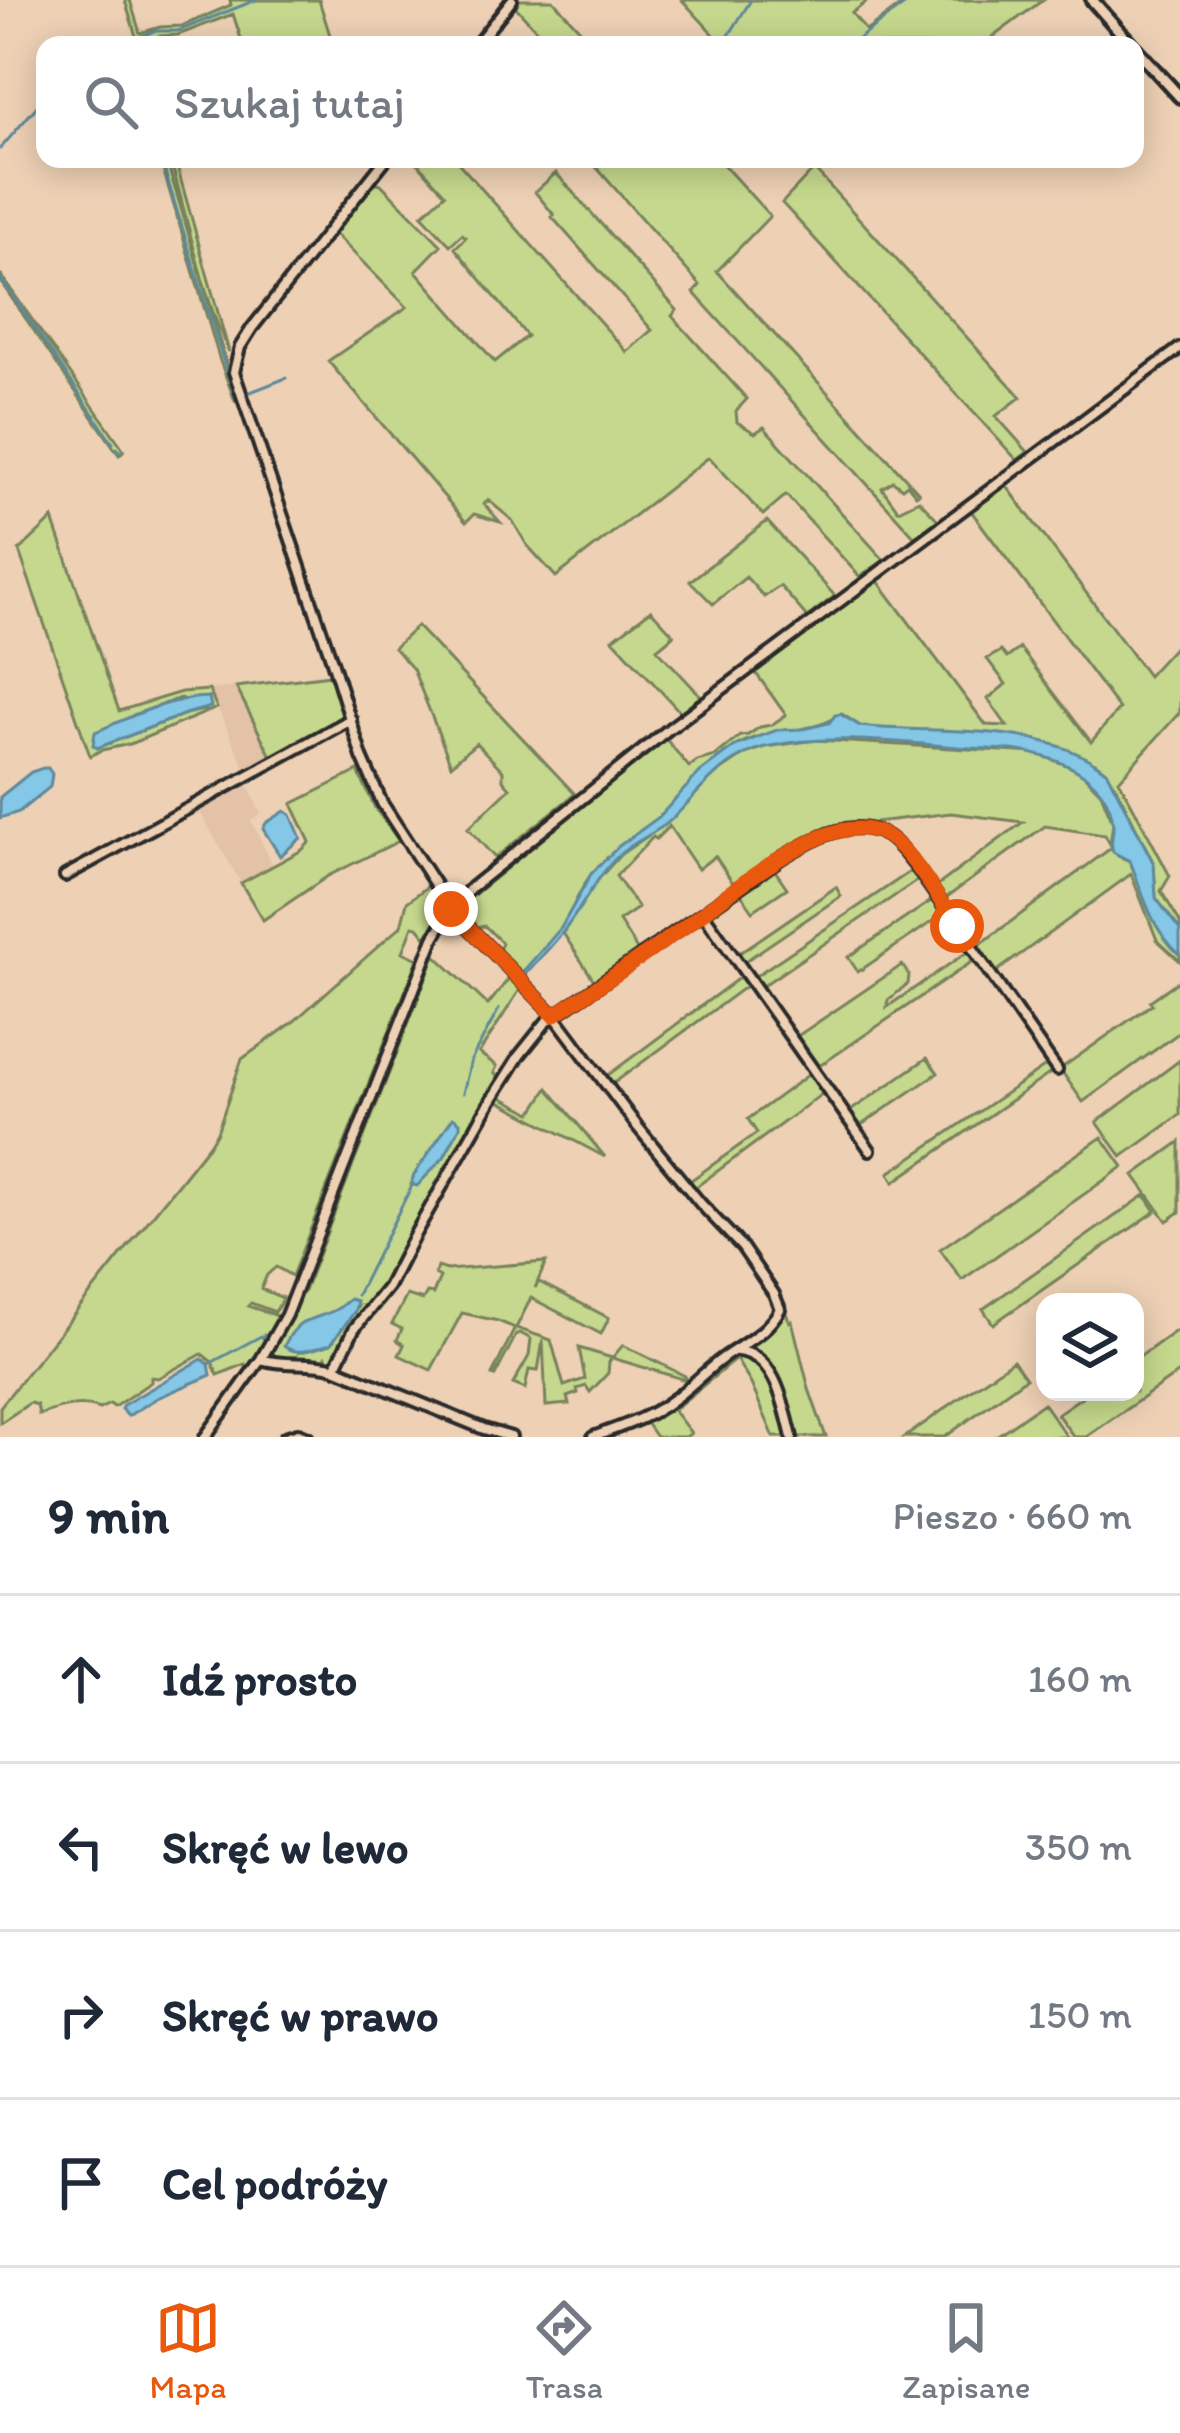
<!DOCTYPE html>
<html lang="pl">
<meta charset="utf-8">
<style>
body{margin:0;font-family:Itim,sans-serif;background:#f6f6f7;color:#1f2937}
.controls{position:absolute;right:36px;bottom:36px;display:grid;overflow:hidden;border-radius:24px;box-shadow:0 6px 30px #0003}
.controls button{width:108px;height:108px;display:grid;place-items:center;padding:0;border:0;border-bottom:3px solid #e0e1e3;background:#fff;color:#1f2937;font:60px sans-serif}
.stop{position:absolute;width:36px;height:36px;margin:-27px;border:9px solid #ea580c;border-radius:50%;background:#fff}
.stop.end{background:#ea580c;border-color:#fff;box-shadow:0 3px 12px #0008}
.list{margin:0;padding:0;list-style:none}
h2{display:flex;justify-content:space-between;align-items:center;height:156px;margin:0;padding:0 48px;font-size:51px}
h2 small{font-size:39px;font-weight:400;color:#747a83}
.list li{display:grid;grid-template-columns:78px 1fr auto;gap:36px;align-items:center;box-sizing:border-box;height:168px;padding:0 48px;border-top:3px solid #e0e1e3}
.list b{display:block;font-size:45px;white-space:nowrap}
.list em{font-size:39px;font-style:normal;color:#747a83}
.icon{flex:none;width:66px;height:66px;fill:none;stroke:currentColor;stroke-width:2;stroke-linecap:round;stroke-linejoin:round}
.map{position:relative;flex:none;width:1180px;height:1437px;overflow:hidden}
.search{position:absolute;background:#fff;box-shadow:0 6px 30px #0003;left:36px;right:36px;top:36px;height:132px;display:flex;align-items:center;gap:30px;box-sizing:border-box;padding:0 42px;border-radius:24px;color:#747a83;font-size:45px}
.sheet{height:828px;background:#fff}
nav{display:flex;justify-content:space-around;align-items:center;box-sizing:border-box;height:168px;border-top:3px solid #e0e1e3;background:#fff;font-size:33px;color:#747a83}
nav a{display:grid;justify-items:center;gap:6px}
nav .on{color:#ea580c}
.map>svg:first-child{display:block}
</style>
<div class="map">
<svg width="1180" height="1437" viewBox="0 0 1180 1437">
<rect width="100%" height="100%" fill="#eed1b5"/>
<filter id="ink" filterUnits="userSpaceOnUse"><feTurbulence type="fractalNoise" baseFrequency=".00833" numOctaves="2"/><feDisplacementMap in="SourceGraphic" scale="24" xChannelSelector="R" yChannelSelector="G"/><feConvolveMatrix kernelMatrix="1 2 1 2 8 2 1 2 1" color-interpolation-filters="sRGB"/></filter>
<g filter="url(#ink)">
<path fill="#e3c2a7" d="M 236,687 L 273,760 L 248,774 L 209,690 Z
M 246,780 L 261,814 L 251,820 L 273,866 L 241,883 L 197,807 Z"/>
<path fill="#c6d88d" stroke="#78825c" stroke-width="3" fill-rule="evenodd" d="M 125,0 L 130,0 L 140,33 L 160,27 L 182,26 L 231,5 L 230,0 L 319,0 L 333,45 L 243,45 L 233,14 L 178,35 L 159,36 L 138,43 Z
M 519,0 L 553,0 L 594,45 L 550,45 L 514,5 Z
M 682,0 L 869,0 L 852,13 L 866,31 L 908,0 L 1043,0 L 982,45 L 718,45 L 718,39 Z
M 160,159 L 166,159 C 191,239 213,320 237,400 L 235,401 L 220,361 Z
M 170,159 L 175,159 L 229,352 C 201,291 189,223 170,159 Z
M 414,159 L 455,159 L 627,352 L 652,330 L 552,217 L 554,215 L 535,192 L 556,173 L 677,310 L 672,316 L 747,399 L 736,411 L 737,422 L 755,433 L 764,427 L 884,560 L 860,577 L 786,495 L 763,515 L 709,457 L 556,577 L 527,545 L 512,520 L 488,500 L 484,504 L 500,522 L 474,514 L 466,522 L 328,361 L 407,307 L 334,233 L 375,182 L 381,184 L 441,245 L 416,271 L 495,362 L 527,336 L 455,248 L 466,237 L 462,234 L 450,245 L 422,215 L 445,194 Z
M 589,159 L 718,159 L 770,216 L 717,271 L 919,493 L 916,495 L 907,484 L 902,488 L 893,481 L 882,488 L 898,510 L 919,500 L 938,520 L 915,537 L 694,293 L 700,285 Z
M 805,159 L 828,159 L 815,170 L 1021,397 L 996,416 L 1028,452 L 1017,460 L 782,203 L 814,169 Z
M 0,274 L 124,450 L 119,455 L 0,281 Z
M 1006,485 L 1148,676 L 1180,641 L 1180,712 L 1119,780 L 1170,876 L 1161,891 L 1180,922 L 1180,930 L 1156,898 L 1154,864 L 1116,787 L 1107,772 L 1095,763 L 860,726 L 842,714 C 810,736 769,726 736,746 C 705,764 686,791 661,815 C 638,837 610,850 590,876 C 579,891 573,909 563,925 C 551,943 534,959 520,975 L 499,950 L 502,943 L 485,926 L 478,927 L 459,907 L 666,739 L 689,767 L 697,761 L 715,756 L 740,736 L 748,735 L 760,727 L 771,725 L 786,715 L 755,672 L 878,581 L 986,725 L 1007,726 L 988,699 L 1006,684 L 987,659 L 1001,651 L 1007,658 L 1020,648 L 1091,742 L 1119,709 L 971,511 Z
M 53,519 L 119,711 L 181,692 L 209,690 L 217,708 L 130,744 L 102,750 L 90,756 L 19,551 ZM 181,698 L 205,710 L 185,714 L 97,748 L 133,715 Z
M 767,521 L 835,596 L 807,617 L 780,586 L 764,597 L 746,577 L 713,604 L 690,581 Z
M 651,610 L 674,635 L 657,649 L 701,696 L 680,712 L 613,639 Z
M 417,626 L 575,794 L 495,858 L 468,828 L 510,788 L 503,780 L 503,771 L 476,743 L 451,765 L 413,669 L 394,648 Z
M 330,675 L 342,715 L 338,722 L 273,760 L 236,687 Z
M 816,740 L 1036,753 L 1079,770 L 1101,793 L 1113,823 L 1110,844 L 1105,835 L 1045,826 L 943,900 L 934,888 L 1023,822 L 951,813 L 876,822 L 874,827 C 830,825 771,862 735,886 L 715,856 L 698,869 L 669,826 L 656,839 L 653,837 L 616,876 L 638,908 L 619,921 L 639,953 L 595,982 L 563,933 L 594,884 L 621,854 L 668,822 L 710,778 L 745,754 L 766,747 Z
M 358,771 L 375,808 L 399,841 L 328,876 L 263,920 L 241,883 L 302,850 L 310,842 L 292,804 Z
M 1111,848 L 1118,856 L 1130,861 C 1145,898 1150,927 1180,955 L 1180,961 L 1157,940 L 1131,874 L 992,975 L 975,948 Z
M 774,869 L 787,888 L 753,911 L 740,892 Z
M 914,869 L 921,878 L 758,989 L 751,979 Z
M 428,886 L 444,907 L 426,937 L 418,927 L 413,926 L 403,952 L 418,959 L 292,1276 L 276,1267 L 267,1275 L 261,1289 L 283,1298 L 275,1312 L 251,1303 L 248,1306 L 281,1317 L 270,1336 L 264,1335 L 263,1338 L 267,1341 L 249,1367 L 245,1364 L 218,1375 L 212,1362 L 202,1354 L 158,1378 L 151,1377 L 151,1382 L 114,1407 L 110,1404 L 99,1409 C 81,1401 58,1408 39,1415 L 37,1405 L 30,1403 L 0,1423 L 0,1407 L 208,1146 L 217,1132 L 242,1059 L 292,1023 L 401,926 L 407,902 Z
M 836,887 L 841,896 L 741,964 L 735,956 Z
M 934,899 L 945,913 L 858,972 L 848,957 Z
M 970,950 L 976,959 L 815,1069 L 793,1039 L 902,965 L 909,975 L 908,984 L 888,1000 L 887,1007 Z
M 435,955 L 488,1005 L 510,977 L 521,988 L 479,1053 L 497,1066 L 494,1073 L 502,1079 L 384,1291 L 353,1326 L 336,1359 L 329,1363 L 326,1357 L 324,1363 L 279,1360 L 274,1355 L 273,1348 L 288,1323 L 301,1291 L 304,1291 ZM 358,1306 L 331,1344 L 300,1352 L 335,1311 Z
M 743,975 L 749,984 L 610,1086 L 604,1078 Z
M 1180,980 L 1180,1032 L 1083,1102 L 1060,1069 L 1152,1004 L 1150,1001 Z
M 927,1058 L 938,1073 L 857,1128 L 846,1114 Z
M 1180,1060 L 1180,1115 L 1122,1157 L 1097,1122 Z
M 1050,1063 L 1055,1070 L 894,1182 L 889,1173 Z
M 812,1072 L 826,1091 L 692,1190 L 687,1183 L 757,1133 L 748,1119 Z
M 548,1088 L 605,1157 L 497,1100 L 499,1096 L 532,1113 Z
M 1102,1137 L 1123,1167 L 962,1280 L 940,1249 Z
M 1180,1142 L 1180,1212 L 1167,1221 L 1134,1175 Z
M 1145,1195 L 1156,1211 L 993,1324 L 983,1309 Z
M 546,1262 L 535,1288 L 539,1282 L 609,1318 L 601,1334 L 531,1298 L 516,1328 L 551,1340 L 564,1386 L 585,1379 L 579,1348 L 612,1358 L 623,1345 L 685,1376 L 686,1380 L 612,1358 L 609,1362 L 608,1373 L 590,1392 L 586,1386 L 577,1389 L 578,1393 L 567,1397 L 569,1404 L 546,1406 L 543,1340 L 538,1371 L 529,1370 L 525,1389 L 513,1384 L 529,1356 L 531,1339 L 520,1333 L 516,1335 L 495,1376 L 492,1375 L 515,1328 L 498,1321 L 462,1313 L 431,1370 L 399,1355 L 404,1345 L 397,1340 L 402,1329 L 392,1324 L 407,1295 L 423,1300 L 427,1293 L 433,1294 L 440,1277 L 435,1274 L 437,1267 L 447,1270 Z
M 785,1311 L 790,1322 L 792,1321 L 809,1389 L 826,1437 L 794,1437 C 784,1407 778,1368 750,1350 L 753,1342 Z
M 1180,1328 L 1180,1372 L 1086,1437 L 1074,1437 L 1057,1414 L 1089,1392 L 1135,1392 L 1135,1360 Z
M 745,1352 C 776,1369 781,1406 791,1437 L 774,1437 L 751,1384 L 736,1359 L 673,1410 L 691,1433 L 686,1437 L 656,1437 L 644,1420 C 677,1405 714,1358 745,1352 Z
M 1013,1360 L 1026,1378 L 945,1437 L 905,1437 Z
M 1043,1403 L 1067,1437 L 995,1437 Z"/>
<path fill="#85c7e6" stroke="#61899b" stroke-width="3" d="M 209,697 L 211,707 L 185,714 L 97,748 L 93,745 L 95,732 C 132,716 168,698 209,697 Z
M 840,714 L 860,726 C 938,735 1044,720 1107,772 L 1154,864 L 1156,898 L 1180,930 L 1180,955 C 1150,927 1145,898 1130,861 L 1113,852 C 1109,841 1114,835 1113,824 C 1109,774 1054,756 1012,750 C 934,748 840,730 765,747 C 723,757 701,791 672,819 C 656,834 635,840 619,855 C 596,877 584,905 565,929 C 553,946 536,961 523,977 L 520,975 L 561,928 L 591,874 L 619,846 L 659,817 L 700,772 L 735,746 L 777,730 L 803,729 L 829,723 L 835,715 Z
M 43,768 L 48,768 L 52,774 L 50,787 L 19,812 L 0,818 L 0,797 L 31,772 Z
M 285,811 L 291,815 L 301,838 L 280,856 L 263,829 L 266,823 Z
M 453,1117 L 460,1122 L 460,1127 L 444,1157 L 417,1186 L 411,1184 L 414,1175 Z
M 350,1299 L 357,1301 L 355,1311 L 331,1344 C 315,1348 298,1357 284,1346 C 298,1318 308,1322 333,1311 C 340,1308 344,1303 350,1299 Z
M 202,1359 L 209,1364 L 211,1375 L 157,1398 L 128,1416 L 121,1409 L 123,1405 Z"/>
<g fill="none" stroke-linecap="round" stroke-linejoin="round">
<path stroke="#61899b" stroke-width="3" d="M 140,37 L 154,31 L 178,31 L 256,0
M 125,45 L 129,43
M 723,45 L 751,0
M 850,45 L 911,0
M 0,149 L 45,97
M 161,159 L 235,398
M 0,277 L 113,443
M 243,395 L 286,378
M 117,448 L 120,452
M 463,1093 L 471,1060 L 499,1009
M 357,1295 L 412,1185
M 209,1364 L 261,1336 L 266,1337"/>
<g stroke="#2b2b2b" stroke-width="16">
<path id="minor" d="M 476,45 L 512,0
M 386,159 L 252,328 L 240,347 L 234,372 L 332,661 L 362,757 L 382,803 L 451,909 L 554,1015 L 637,1126 L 701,1204 L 742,1247 L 774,1294 L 780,1309 C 767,1333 744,1343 723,1358 C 705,1371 690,1388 671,1401 C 649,1418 619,1427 593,1437
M 65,876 L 351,719
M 703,913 L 870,1150
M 737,1351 C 776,1354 784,1406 792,1437
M 261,1359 C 284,1367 310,1360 335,1368 L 484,1429 L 511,1437
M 335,1368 L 354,1329 L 388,1287 L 415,1234 L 492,1099 L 519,1056 L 547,1021 L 783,857 C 812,840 851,816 885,835 C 899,843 909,859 919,871 L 1057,1070
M 205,1437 L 261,1359 L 286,1315 L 434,938 L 451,909 L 472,887 L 670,728 L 1180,348
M 285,1437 L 298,1433 L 308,1437"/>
</g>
<g stroke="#2b2b2b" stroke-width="18">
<path id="tertiary" d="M 1092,0 L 1132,45
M 1135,48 L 1180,97"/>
</g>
<use href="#minor" stroke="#eed1b5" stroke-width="8"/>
<use href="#tertiary" stroke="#eed1b5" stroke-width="9"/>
</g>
</g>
<g fill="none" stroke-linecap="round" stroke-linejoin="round" filter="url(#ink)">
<path stroke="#ea580c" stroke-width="15" d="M 451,909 L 554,1015 C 598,987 641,958 683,928 C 726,896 771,858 821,837 C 840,829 863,825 883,834 C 911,848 939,900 957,926"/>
</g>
</svg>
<div class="controls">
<button><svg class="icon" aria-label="layers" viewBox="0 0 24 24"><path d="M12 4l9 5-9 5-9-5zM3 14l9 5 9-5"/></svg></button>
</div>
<div class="stop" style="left:957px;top:926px"></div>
<div class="stop end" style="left:451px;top:909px"></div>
<div class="search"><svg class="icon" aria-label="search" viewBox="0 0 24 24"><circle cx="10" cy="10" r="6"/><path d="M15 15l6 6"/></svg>Szukaj tutaj</div>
</div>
<section class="sheet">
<h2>9 min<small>Pieszo · 660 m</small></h2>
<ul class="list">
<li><svg class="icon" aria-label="ahead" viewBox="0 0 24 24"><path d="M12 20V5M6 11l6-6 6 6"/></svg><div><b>Idź prosto</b></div><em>160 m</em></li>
<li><svg class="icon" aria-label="left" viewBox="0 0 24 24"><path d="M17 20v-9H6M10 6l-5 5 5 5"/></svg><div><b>Skręć w lewo</b></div><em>350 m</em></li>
<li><svg class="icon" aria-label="right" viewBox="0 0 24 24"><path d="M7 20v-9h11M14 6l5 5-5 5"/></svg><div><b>Skręć w prawo</b></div><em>150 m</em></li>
<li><svg class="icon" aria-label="arrive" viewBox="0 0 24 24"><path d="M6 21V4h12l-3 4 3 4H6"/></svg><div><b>Cel podróży</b></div></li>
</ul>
</section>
<nav>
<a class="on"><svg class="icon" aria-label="map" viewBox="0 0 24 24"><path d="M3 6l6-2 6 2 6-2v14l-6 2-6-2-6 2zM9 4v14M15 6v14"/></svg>Mapa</a>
<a><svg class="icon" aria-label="directions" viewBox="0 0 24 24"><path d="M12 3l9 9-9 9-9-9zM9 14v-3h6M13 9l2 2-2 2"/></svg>Trasa</a>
<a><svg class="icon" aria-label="saved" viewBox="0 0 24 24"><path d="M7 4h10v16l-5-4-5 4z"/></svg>Zapisane</a>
</nav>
